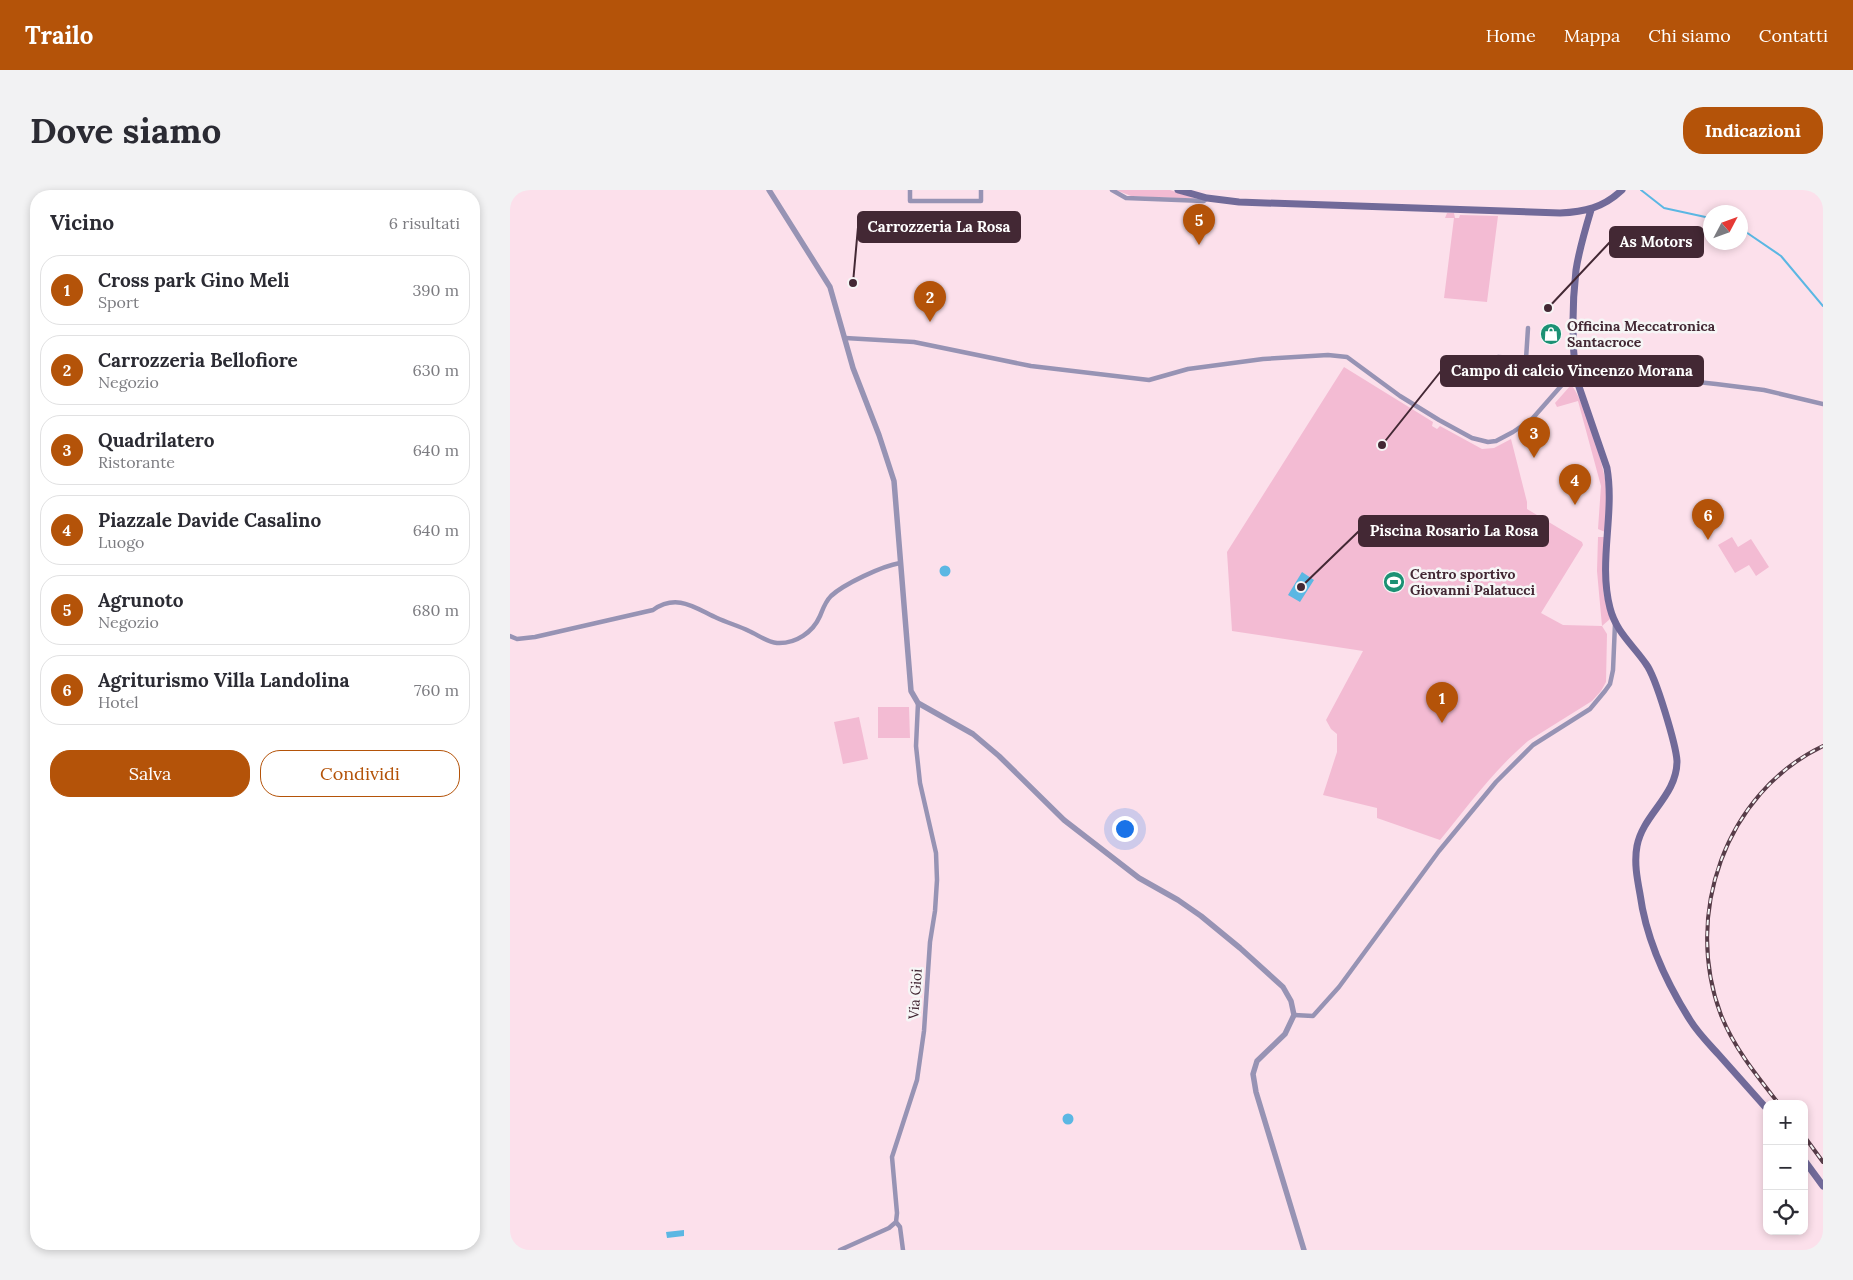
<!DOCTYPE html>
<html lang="it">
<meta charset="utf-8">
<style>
body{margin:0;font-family:Lora,serif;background:#f2f2f3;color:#2b2b33}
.controls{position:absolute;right:15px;bottom:15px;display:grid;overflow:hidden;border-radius:10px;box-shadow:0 2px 8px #0003}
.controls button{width:45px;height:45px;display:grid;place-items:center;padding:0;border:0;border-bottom:1px solid #e1e1e2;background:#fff;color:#2b2b33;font:25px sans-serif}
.compass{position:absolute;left:1193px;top:15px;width:45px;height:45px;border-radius:50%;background:#fff;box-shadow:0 2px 8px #0003;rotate:49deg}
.you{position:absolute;left:614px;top:638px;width:18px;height:18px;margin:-12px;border:4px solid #fff;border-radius:50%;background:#1a73e8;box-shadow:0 0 0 8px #1a73e833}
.badge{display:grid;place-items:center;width:32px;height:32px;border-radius:50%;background:#b45309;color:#fff;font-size:16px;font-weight:700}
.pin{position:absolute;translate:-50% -41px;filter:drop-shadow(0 1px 2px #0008)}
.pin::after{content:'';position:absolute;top:26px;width:18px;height:15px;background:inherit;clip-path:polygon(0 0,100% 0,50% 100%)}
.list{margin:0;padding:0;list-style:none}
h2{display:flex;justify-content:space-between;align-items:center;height:65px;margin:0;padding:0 20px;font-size:21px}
h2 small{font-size:16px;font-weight:400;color:#7c7c81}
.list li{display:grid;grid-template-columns:32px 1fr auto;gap:15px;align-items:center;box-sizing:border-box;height:70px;margin:0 10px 10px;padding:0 10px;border:1px solid #e1e1e2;border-radius:20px}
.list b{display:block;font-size:19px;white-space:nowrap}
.list p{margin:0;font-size:16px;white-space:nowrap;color:#7c7c81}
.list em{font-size:16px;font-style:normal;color:#7c7c81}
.actions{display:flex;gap:10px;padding:15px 20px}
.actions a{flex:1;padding:11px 0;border:1px solid #b45309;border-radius:20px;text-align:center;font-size:18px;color:#b45309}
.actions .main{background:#b45309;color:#fff}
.icon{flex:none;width:28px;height:28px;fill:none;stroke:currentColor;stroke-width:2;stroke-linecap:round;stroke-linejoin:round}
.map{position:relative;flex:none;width:1313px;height:1060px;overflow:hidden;border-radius:20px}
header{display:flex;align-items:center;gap:30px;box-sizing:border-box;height:70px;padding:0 25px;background:#b45309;color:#fff}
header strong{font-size:24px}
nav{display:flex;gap:28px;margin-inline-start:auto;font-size:18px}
.intro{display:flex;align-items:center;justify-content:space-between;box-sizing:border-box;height:120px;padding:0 30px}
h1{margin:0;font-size:35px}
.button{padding:12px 22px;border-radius:20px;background:#b45309;color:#fff;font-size:18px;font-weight:700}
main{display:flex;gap:30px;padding:0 30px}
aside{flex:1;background:#fff;border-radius:20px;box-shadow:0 2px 8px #0003}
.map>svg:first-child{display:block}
</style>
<header>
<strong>Trailo</strong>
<nav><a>Home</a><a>Mappa</a><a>Chi siamo</a><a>Contatti</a></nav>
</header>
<div class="intro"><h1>Dove siamo</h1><a class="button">Indicazioni</a></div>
<main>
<aside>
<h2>Vicino<small>6 risultati</small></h2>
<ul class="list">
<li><span class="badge">1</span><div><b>Cross park Gino Meli</b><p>Sport</p></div><em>390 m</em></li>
<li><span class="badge">2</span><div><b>Carrozzeria Bellofiore</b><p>Negozio</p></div><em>630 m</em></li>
<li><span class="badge">3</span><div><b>Quadrilatero</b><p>Ristorante</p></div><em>640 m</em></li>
<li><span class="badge">4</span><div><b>Piazzale Davide Casalino</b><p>Luogo</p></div><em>640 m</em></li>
<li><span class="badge">5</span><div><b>Agrunoto</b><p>Negozio</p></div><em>680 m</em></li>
<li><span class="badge">6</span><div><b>Agriturismo Villa Landolina</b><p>Hotel</p></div><em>760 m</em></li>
</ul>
<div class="actions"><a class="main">Salva</a><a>Condividi</a></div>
</aside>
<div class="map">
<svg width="1313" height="1060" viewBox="0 0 1313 1060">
<rect width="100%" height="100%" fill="#fce0eb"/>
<path fill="#f3bbd3" d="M 606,0 L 660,0 L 687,9 L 621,6 Z
M 937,23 L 944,23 L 945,28 L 949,28 L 950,25 L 988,26 L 977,112 L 934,108 L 944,28 L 935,28 Z
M 834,177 L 923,232 L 922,236 L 927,239 L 930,236 L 972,259 L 984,258 L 1001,249 L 1017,312 L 1017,319 L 1072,352 L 1073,355 L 1031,423 L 1053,435 L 1092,436 L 1087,381 L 1088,347 L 1094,347 L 1093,401 L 1100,429 L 1092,436 L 1097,444 L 1096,492 L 1091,501 L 1082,511 L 1018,551 C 984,580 958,616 930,650 L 867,628 L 867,618 L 813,605 L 827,562 L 827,544 L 821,539 L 816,530 L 853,461 L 722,441 L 717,362 Z
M 1061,195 C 1073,206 1096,282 1097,300 C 1097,313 1095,328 1095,342 L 1088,339 L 1091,296 L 1068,211 L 1047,217 L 1045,213 Z
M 1222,347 L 1228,357 L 1241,349 L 1259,377 L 1246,386 L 1239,375 L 1225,383 L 1208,355 Z
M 368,517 L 399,517 L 400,548 L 368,548 Z
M 349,527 L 358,569 L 333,574 L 324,532 Z"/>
<path fill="#5bb7e3" d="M429.5 381a5.5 5.5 0 1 1 11 0a5.5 5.5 0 1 1-11 0Z
M 792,382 L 804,390 L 790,412 L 778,405 Z
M552.5 929a5.5 5.5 0 1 1 11 0a5.5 5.5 0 1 1-11 0Z
M 174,1040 L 174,1046 L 157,1048 L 156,1042 Z"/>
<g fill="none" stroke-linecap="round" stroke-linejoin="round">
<path stroke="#5bb7e3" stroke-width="2" d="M 1131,0 L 1154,18 L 1200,28
M 1230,38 L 1271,66 L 1313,116"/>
<path stroke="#9793b4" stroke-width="4.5" d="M 400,0 L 400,11 L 471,11 L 471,0
M 602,0 L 616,8 L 694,11 L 697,8
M 335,148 L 404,152 L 521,176 L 639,190 L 678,179 L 753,169 L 818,165 L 837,167 L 890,206 L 929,230 L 962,248 L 978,252 L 986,251 L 1003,242 L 1022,229 L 1051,196 L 1058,191 L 1071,187 L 1112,184 L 1206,194 L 1254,200 L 1313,214
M 988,167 L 1064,172
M 1016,169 L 1018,138
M 0,446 L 7,449 L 25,447 L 143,420 C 167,403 185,418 207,428 C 218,433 229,436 239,441 C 248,445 257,452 267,453 C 286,454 303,442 310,426 C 313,419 315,412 321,406 C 334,394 372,376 390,373
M 784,825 L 803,826 L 829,797 L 929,661 L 986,592 L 1023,555 L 1080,519 L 1095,501 L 1100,494 L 1103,480 L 1105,434
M 386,1032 L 390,1037 L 393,1060
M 330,1060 L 379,1038 L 386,1032 L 387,1023 L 382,967 L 407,890 L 414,841 L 420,752 L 425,721 L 427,690 L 426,663 L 410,593 L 406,556 L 408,513"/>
<path stroke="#9793b4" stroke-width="5.5" d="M 259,0 L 320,97 L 343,178 L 369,245 L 384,291 L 401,501 L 408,513 L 463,544 L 489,566 L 554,630 L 629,688 L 668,710 L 691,726 L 730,758 L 773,797 L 781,811 L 784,825 L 775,844 L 747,871 L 743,884 L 746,902 L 794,1060"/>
<path stroke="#716a99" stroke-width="7" d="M 668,0 L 697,8 L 729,12 L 1050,23 C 1074,22 1093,18 1112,0
M 1081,20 C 1075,40 1069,60 1066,80 C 1062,115 1062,153 1066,188 L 1097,278 C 1105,324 1088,372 1100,418 C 1106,442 1123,455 1136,474 C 1146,487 1166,555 1167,571 C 1167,606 1133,624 1127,656 C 1124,672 1127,688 1130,704 C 1136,749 1156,792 1180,830 C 1188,843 1199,854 1209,865 C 1225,883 1241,901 1257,919
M 1294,970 L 1313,996"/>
<g stroke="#573c48" stroke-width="4">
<path id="rail" d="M 1269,914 C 1247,886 1224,858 1211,825 C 1173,725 1215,603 1313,556
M 1294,946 L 1313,972"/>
</g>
<use href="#rail" stroke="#f6f6f6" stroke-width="2" stroke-dasharray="5.5" stroke-linecap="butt"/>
</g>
<defs>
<g id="shop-disc" transform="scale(1.125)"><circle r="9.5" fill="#1c9174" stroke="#f6f6f6"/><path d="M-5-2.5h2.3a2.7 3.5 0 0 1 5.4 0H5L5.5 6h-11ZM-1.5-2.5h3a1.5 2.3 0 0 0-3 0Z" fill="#fff"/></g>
<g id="stadium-disc" transform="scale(1.125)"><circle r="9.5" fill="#1c9174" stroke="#f6f6f6"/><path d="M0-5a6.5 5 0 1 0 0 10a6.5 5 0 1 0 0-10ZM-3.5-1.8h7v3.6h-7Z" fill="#fff"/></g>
</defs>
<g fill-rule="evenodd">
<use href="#shop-disc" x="1041" y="144"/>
<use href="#stadium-disc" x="884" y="392"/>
</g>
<g text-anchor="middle" stroke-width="5" stroke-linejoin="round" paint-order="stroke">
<g font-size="14" font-weight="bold" fill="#432834" stroke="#f6f6f6" text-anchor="start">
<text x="1057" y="141">Officina Meccatronica<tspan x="1057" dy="16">Santacroce</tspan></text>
<text x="900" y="389">Centro sportivo<tspan x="900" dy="16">Giovanni Palatucci</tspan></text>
</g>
<g font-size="14" fill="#432834" stroke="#f6f6f6">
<text transform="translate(405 804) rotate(-86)" y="5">Via Gioi</text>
</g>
</g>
<path fill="none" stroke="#432834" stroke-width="2" d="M343 93L348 37M1038 118L1100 52M872 255L931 181M791 397L849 341"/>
<g fill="#432834" stroke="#f6f6f6" stroke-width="2">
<circle cx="343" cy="93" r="5"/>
<circle cx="1038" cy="118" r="5"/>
<circle cx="872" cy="255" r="5"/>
<circle cx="791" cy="397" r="5"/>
</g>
<g fill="#432834" stroke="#432834" stroke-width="2">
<rect x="348" y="22" width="162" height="30" rx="5"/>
<rect x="1100" y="37" width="93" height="30" rx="5"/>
<rect x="931" y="166" width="262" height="30" rx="5"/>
<rect x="849" y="326" width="189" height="30" rx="5"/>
</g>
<g font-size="15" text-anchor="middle" font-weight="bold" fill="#fff">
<text x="429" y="42">Carrozzeria La Rosa</text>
<text x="1146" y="57">As Motors</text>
<text x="1062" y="186">Campo di calcio Vincenzo Morana</text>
<text x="944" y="346">Piscina Rosario La Rosa</text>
</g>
</svg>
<div class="controls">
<button>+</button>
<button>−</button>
<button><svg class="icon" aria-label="locate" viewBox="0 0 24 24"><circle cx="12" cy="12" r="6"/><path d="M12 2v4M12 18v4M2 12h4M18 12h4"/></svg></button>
</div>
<svg class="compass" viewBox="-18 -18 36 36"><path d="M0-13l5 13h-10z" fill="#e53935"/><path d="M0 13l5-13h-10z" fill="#7c7c81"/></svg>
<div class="you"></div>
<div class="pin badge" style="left:932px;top:533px">1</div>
<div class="pin badge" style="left:420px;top:132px">2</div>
<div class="pin badge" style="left:1024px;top:268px">3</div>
<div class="pin badge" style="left:1065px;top:315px">4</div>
<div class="pin badge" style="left:689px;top:55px">5</div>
<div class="pin badge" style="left:1198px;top:350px">6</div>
</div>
</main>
